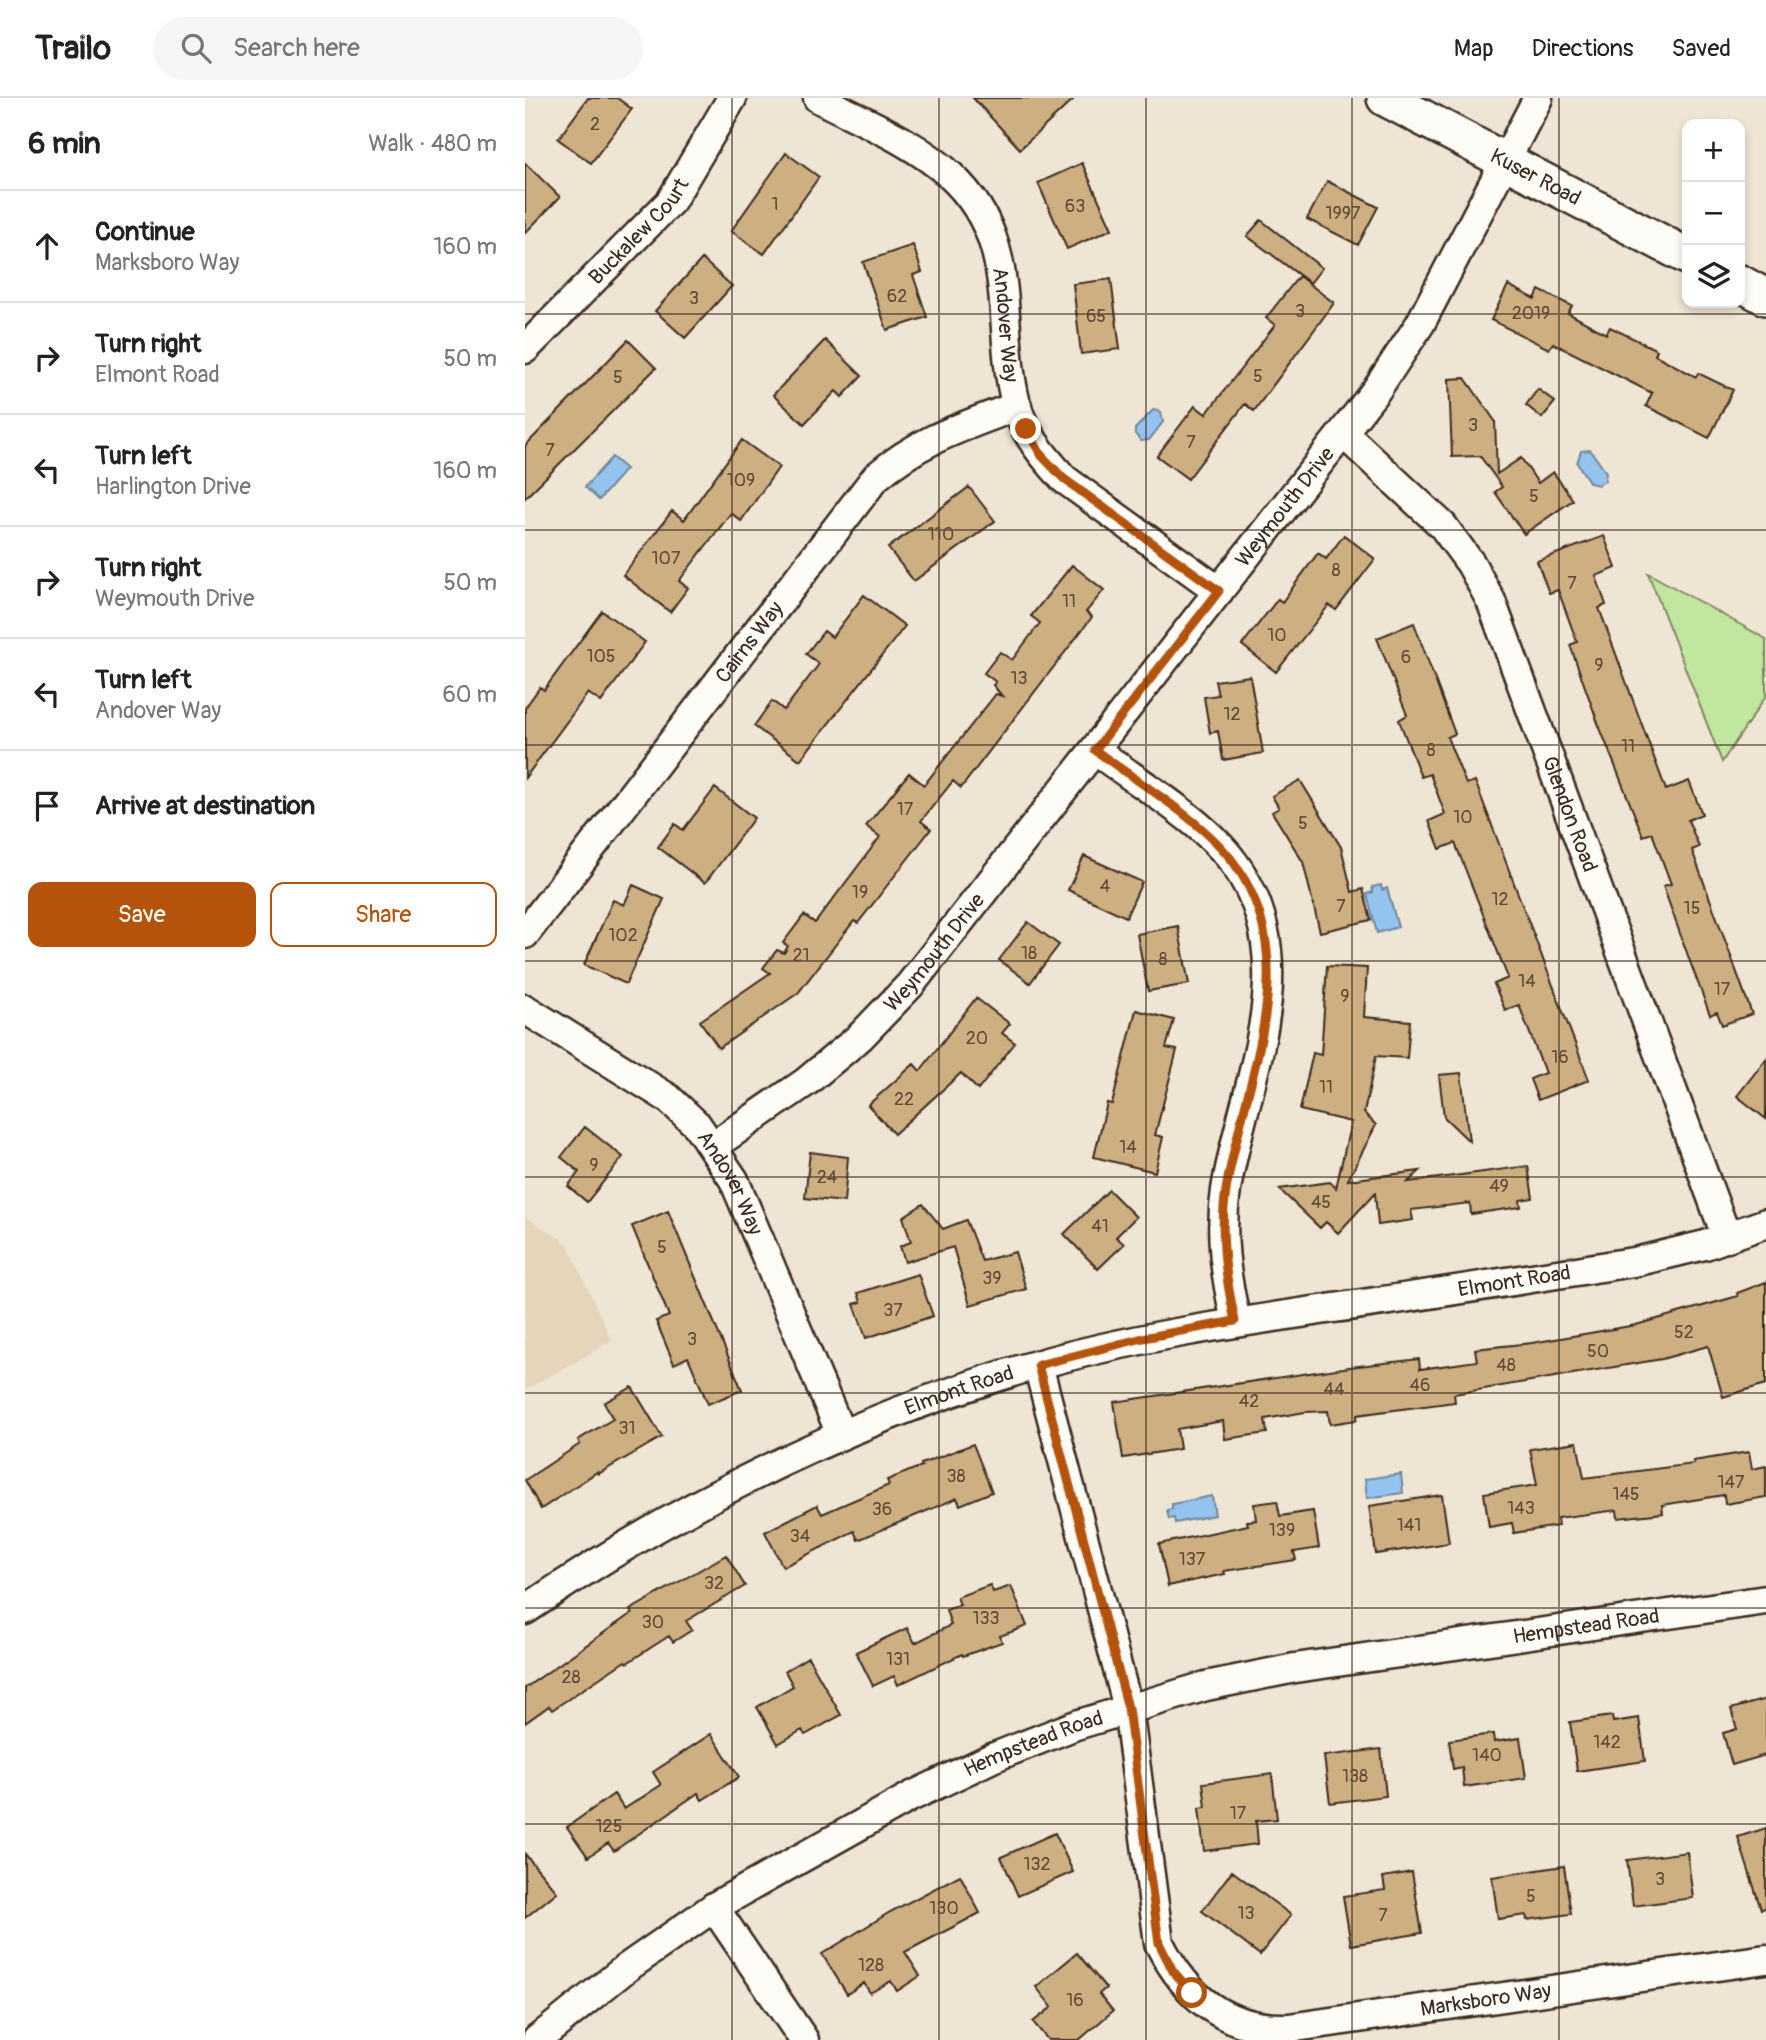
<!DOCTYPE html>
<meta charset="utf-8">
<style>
body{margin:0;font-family:Pangolin,sans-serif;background:#f6f6f6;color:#222}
.controls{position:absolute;right:21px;top:21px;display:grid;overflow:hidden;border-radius:14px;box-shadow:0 4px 10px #0003}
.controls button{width:63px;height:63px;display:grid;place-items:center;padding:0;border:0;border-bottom:2px solid #e0e0e0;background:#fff;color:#222;font:35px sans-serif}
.stop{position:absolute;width:21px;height:21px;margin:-16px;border:5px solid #b45309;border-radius:50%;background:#fff}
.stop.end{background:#b45309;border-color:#fff;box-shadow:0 2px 7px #0008}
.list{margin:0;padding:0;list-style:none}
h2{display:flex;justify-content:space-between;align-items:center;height:91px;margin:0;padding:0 28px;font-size:30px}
h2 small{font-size:23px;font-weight:400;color:#767676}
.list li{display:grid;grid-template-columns:46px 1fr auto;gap:21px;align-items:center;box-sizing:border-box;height:112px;padding:0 28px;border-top:2px solid #e0e0e0}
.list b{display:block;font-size:26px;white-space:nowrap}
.list p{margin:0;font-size:23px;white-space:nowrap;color:#767676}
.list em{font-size:23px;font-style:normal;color:#767676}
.actions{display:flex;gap:14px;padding:21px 28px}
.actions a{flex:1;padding:16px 0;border:2px solid #b45309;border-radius:14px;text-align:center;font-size:24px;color:#b45309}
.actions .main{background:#b45309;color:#fff}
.icon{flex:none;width:38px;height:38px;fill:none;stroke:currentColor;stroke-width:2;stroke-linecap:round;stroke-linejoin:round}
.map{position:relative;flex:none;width:1241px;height:1942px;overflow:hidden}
header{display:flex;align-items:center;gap:42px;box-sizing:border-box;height:98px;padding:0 35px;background:#fff;border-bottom:2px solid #e0e0e0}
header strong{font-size:33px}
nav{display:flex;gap:38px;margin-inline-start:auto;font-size:24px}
.search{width:490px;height:63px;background:#f6f6f6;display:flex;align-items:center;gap:18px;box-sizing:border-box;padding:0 24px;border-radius:38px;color:#767676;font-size:26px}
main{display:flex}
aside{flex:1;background:#fff}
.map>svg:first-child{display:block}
</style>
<header>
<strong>Trailo</strong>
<div class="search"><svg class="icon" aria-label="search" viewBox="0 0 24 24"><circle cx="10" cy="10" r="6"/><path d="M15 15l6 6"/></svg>Search here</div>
<nav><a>Map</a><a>Directions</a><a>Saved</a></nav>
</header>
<main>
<aside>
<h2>6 min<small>Walk · 480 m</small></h2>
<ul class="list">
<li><svg class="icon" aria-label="ahead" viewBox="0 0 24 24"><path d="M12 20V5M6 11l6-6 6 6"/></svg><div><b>Continue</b><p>Marksboro Way</p></div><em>160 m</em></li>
<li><svg class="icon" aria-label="right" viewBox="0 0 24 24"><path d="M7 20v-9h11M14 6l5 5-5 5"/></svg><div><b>Turn right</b><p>Elmont Road</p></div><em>50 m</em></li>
<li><svg class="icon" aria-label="left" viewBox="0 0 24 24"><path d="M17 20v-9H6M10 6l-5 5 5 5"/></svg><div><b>Turn left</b><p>Harlington Drive</p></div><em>160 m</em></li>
<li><svg class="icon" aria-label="right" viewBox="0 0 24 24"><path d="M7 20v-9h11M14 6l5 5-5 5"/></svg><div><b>Turn right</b><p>Weymouth Drive</p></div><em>50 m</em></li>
<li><svg class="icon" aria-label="left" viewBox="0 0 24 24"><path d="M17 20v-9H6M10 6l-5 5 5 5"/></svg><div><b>Turn left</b><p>Andover Way</p></div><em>60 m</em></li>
<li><svg class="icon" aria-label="arrive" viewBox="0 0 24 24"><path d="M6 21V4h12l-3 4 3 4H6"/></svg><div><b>Arrive at destination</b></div></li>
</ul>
<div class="actions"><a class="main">Save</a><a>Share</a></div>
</aside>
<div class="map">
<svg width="1241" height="1942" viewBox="0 0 1241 1942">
<rect width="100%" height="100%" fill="#efe5d4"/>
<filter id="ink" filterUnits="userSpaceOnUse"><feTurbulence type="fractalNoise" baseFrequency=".0143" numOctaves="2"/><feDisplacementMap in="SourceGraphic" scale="14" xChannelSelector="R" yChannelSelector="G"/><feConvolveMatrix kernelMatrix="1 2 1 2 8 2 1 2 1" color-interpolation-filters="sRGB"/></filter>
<g filter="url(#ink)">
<path fill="#e5d5bb" d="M 0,1119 L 42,1145 L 87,1243 L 0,1292 Z"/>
<path fill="#c0e6a0" stroke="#7e885f" stroke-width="2" d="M 1123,475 L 1241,541 L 1241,598 L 1197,664 Z"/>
<path fill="#93c3ee" stroke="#70869b" stroke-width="2" d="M 628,312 L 636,314 L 638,324 L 624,342 L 616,343 L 610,336 L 610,331 Z
M 1065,352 L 1081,374 L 1080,383 L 1073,387 L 1065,385 L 1052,365 L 1056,353 Z
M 87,359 L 101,371 L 74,402 L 60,389 Z
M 856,787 L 857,792 L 862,790 L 873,829 L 852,835 L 842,796 L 848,794 L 847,789 Z
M 876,1376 L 878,1395 L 842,1400 L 840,1381 Z
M 687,1398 L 690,1417 L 650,1425 L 649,1420 L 644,1421 L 642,1412 L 647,1411 L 647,1406 Z"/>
<path fill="#ceaf82" stroke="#3b2a1e" stroke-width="2" d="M 63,0 L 92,0 L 107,11 L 66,65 L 33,41 Z
M 448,0 L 550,0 L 495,51 Z
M 261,55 L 294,79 L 239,156 L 206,133 Z
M 0,65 L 35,99 L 0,135 Z
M 557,65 L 587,131 L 542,151 L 513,85 Z
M 802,83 L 853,109 L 833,147 L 782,121 Z
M 736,122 L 797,170 L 785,185 L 722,138 Z
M 388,147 L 397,174 L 388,177 L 402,219 L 362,232 L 338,164 Z
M 177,161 L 207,188 L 160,240 L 130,213 Z
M 774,178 L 809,205 L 729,313 L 720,306 L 663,381 L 632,358 L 670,308 L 681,316 L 750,227 L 741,220 Z
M 586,181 L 595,251 L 556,256 L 548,186 Z
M 983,187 L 1010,201 L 1014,192 L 1047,208 L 1043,215 L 1081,236 L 1085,229 L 1132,252 L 1130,257 L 1171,279 L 1173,275 L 1208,292 L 1184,340 L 1121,308 L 1127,295 L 1028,245 L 1024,251 L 966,222 Z
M 103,242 L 131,270 L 0,400 L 0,348 Z
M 300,242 L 337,278 L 317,299 L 311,293 L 279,326 L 248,297 Z
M 940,280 L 970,323 L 972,376 L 996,360 L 1013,385 L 1028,374 L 1048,402 L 999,436 L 970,394 L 977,389 L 955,358 L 927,359 L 924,281 Z
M 1013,291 L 1030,304 L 1017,320 L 1001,307 Z
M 217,342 L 254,369 L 216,423 L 206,415 L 154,483 L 163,490 L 145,514 L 98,477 L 147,413 L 159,422 Z
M 444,389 L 470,423 L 389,483 L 363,450 Z
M 819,437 L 850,461 L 811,512 L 804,507 L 751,574 L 717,547 L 753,501 L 757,504 L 793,455 L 801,461 Z
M 1079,438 L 1091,470 L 1071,478 L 1081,507 L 1074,510 L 1141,692 L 1164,683 L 1177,716 L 1163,722 L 1174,749 L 1167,752 L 1227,916 L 1197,927 L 1192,914 L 1185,917 L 1167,869 L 1138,788 L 1146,786 L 1127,735 L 1118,738 L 1073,625 L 1045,547 L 1052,544 L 1033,492 L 1024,495 L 1012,463 Z
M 547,467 L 579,492 L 561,514 L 567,519 L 436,690 L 428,683 L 396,723 L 406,731 L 333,825 L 329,823 L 273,895 L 194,950 L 175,923 L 245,875 L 238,870 L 252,852 L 259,855 L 263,848 L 258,845 L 279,817 L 290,825 L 355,739 L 341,728 L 384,675 L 399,687 L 471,596 L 477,598 L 468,587 L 471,584 L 459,575 L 475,554 L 487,562 L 515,525 L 506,518 Z
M 339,497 L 380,528 L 275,662 L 229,628 L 247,603 L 259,612 L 294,566 L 281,556 L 299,533 L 307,539 Z
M 77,513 L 120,544 L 76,604 L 63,595 L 0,680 L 0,610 L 15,589 L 19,592 Z
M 889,525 L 930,636 L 922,639 L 941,686 L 950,683 L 1064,982 L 1013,1002 L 1005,981 L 1020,975 L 994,907 L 980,912 L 969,886 L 983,880 L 930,745 L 915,751 L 904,723 L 920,716 L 905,676 L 896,679 L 874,622 L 882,617 L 852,540 Z
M 725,578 L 738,655 L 698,662 L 693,633 L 685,635 L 679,599 L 693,597 L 690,583 Z
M 775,682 L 816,749 L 827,794 L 838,791 L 846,822 L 795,834 L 778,764 L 747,714 L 754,710 L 747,698 Z
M 190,690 L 229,720 L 180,785 L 133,749 L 150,726 L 158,732 Z
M 559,758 L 617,784 L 601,819 L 543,792 Z
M 108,787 L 139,801 L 101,886 L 59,867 L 88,802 L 99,807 Z
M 503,824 L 534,847 L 505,885 L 474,862 Z
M 653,828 L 664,886 L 623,893 L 612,836 Z
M 802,868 L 842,870 L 839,919 L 885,923 L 882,960 L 851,958 L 839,1015 L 851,1027 L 823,1082 L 895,1073 L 883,1084 L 1003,1068 L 1008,1100 L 995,1102 L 996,1109 L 946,1116 L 945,1105 L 886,1112 L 888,1122 L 853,1127 L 850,1095 L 813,1135 L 801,1124 L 795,1130 L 754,1091 L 805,1084 L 811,1090 L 826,1024 L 775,1012 L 788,955 L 796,957 Z
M 451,900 L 485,926 L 477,935 L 490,945 L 453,992 L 436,975 L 369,1036 L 343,1007 L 389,966 L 395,973 Z
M 611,912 L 649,922 L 641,950 L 652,952 L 630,1037 L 638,1039 L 630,1074 L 569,1059 L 582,1005 L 587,1006 Z
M 1241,961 L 1241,1021 L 1212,998 Z
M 936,975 L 944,1043 L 919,1019 L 914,977 Z
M 60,1029 L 98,1059 L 62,1104 L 43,1088 L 54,1074 L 36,1059 Z
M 285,1054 L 323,1059 L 319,1104 L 280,1100 Z
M 584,1092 L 611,1119 L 591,1139 L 599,1146 L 573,1171 L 539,1136 Z
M 398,1106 L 418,1131 L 441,1122 L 457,1163 L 490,1154 L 501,1191 L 445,1207 L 428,1149 L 380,1164 L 375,1148 L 386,1144 L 378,1119 Z
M 143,1113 L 217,1292 L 183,1306 L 163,1259 L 149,1266 L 131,1223 L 144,1218 L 107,1128 Z
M 393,1176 L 408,1218 L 341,1240 L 329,1206 L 336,1204 L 333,1195 Z
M 1241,1184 L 1241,1286 L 1198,1299 L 1183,1248 L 1137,1261 L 929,1296 L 930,1304 L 832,1317 L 832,1322 L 805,1326 L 803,1313 L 780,1314 L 740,1321 L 742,1335 L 700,1341 L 698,1323 L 652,1331 L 655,1351 L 598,1360 L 589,1304 L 825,1269 L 894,1261 L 895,1271 L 952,1263 L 950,1251 L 1007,1245 L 1111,1227 L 1213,1198 L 1212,1195 Z
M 107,1289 L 137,1339 L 73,1376 L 72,1374 L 16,1411 L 0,1382 L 55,1346 L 53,1342 L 88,1321 L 79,1305 Z
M 1052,1344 L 1059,1380 L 1169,1366 L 1168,1363 L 1224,1354 L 1227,1371 L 1241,1368 L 1241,1399 L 1200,1406 L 1199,1397 L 1137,1407 L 1138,1415 L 1093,1420 L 1092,1412 L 1032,1420 L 1033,1428 L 989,1435 L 987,1425 L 964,1429 L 959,1395 L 1012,1387 L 1005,1351 Z
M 448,1346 L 467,1394 L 435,1407 L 432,1400 L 333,1442 L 329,1433 L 258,1469 L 240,1434 L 292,1407 L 297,1416 L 364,1387 L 362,1382 L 397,1368 L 396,1366 Z
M 917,1397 L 924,1445 L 851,1456 L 844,1408 Z
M 752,1403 L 755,1418 L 788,1413 L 794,1450 L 769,1454 L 771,1462 L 699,1473 L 700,1476 L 643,1488 L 634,1446 L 723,1427 L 722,1423 L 731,1422 L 729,1406 Z
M 201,1457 L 220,1488 L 161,1523 L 167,1532 L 148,1544 L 144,1538 L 102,1565 L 100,1563 L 27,1612 L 24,1608 L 0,1625 L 0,1590 L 107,1515 L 105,1512 Z
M 465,1487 L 468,1494 L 486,1488 L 502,1528 L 475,1538 L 477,1544 L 438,1558 L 437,1556 L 373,1587 L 369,1578 L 348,1588 L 331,1554 L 382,1530 L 390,1545 L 426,1527 L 421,1512 L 435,1507 L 432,1499 Z
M 283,1559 L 316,1617 L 280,1637 L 277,1632 L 253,1646 L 232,1609 L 268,1588 L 260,1573 Z
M 1241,1601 L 1241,1657 L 1207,1667 L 1198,1635 L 1212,1631 L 1206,1611 Z
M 1087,1618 L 1088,1624 L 1114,1620 L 1120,1663 L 1052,1673 L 1045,1624 Z
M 186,1636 L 214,1679 L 177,1702 L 173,1695 L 89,1753 L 83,1745 L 63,1759 L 42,1729 L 89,1696 L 99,1711 L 136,1687 L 128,1674 Z
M 968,1636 L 969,1644 L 995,1640 L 1001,1680 L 939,1689 L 937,1669 L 928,1671 L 924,1642 Z
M 856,1651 L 861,1698 L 805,1705 L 799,1658 Z
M 747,1676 L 752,1721 L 731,1723 L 733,1746 L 679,1753 L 674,1710 L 681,1709 L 678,1685 Z
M 1241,1730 L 1241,1810 L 1236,1811 L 1213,1739 Z
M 530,1735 L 548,1774 L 493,1798 L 476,1759 Z
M 1162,1754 L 1168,1800 L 1108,1808 L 1102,1762 Z
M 0,1756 L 32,1794 L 0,1820 Z
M 1039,1768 L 1046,1816 L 1002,1822 L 1001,1817 L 973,1821 L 967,1779 Z
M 707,1773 L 766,1817 L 735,1857 L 677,1813 Z
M 887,1774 L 897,1835 L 826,1847 L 818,1798 L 860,1792 L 858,1779 Z
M 435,1777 L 455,1815 L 380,1854 L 395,1878 L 372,1893 L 366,1883 L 345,1895 L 339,1885 L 322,1896 L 297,1856 L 365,1814 Z
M 552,1855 L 581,1890 L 574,1896 L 588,1913 L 554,1942 L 523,1942 L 508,1924 L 527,1909 L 511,1889 Z"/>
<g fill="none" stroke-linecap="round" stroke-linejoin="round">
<g stroke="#3b2a1e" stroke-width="33">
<g id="minor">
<path id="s1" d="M 293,0 C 337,23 388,43 425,77 C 497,143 470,224 491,306 C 499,336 519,359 539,381 L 694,493"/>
<path id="s2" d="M 0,251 L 146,103 L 207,0"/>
<path id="s3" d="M 818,335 L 918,428 L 946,466 L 966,503 L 1202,1140"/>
<path d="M 570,652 C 612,684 679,723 709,765 C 782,865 718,985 701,1092 C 694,1137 701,1180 711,1223"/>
<path id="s4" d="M 0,836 L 351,379 C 396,341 437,329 492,308"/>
<path id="s5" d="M 0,911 L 143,1000 L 172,1027 L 209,1082 L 316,1336"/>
<path id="s6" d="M 188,1048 L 281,984 L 335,939 L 385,887 L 852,291 L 895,226 L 1013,0"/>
<path id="s7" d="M 513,1267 L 603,1610 L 634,1845 C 662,1900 700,1932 764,1930 L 1241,1861"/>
<path id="s8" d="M 0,1512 C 158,1405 327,1320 511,1267 C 609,1239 709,1225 809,1210 C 911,1196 1012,1179 1114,1163 L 1180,1147 L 1241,1125"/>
<path d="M 189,1809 L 279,1942"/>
<path id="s9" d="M 12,1942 L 100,1871 L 189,1809 L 385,1699 L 467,1660 L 551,1627 L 681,1588 L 770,1570 L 1241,1502"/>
</g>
</g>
<g stroke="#3b2a1e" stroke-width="40">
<g id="tertiary">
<path id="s10" d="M 860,0 L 1162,158"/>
<path d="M 1215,185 L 1241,199"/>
</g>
</g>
<use href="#minor" stroke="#fdfcf7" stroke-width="28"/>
<use href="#tertiary" stroke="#fdfcf7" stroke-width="35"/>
</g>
</g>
<g fill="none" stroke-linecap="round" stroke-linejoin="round" filter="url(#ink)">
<path stroke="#b45309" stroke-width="9" d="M 501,331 L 517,358 L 539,381 L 694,493 L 570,652 C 612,684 679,723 709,765 C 782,865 718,985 701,1092 C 694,1137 701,1180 710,1223 L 618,1240 L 513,1267 L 603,1610 L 634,1845 L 648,1873 L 667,1895"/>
</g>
<path fill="none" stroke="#3b2a1e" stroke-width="2" stroke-opacity="0.55" d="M 207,0 L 207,1942M 414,0 L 414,1942M 621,0 L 621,1942M 827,0 L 827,1942M 1034,0 L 1034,1942M 0,216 L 1241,216M 0,432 L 1241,432M 0,647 L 1241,647M 0,863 L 1241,863M 0,1079 L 1241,1079M 0,1295 L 1241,1295M 0,1510 L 1241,1510M 0,1726 L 1241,1726"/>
<g text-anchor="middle" stroke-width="7" stroke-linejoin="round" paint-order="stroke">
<g font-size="18" fill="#604b37">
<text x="70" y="32">2</text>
<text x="250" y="112">1</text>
<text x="550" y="114">63</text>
<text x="818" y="121">1997</text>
<text x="372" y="204">62</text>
<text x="169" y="206">3</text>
<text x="775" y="219">3</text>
<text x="1006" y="221">2019</text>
<text x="571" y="224">65</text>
<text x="733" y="284">5</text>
<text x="93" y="285">5</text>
<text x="948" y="333">3</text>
<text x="666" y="350">7</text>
<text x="25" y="358">7</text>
<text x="216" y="388">109</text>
<text x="1009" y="404">5</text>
<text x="416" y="442">110</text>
<text x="141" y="466">107</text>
<text x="811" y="478">8</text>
<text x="1047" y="491">7</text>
<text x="544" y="509">11</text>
<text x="752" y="543">10</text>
<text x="76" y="564">105</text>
<text x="881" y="565">6</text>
<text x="1074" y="573">9</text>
<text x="494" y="586">13</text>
<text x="707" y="622">12</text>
<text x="1103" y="654">11</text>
<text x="906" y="658">8</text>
<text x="380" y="717">17</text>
<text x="938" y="725">10</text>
<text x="778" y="731">5</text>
<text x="580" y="794">4</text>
<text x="335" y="800">19</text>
<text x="975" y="807">12</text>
<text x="816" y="814">7</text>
<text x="1167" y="816">15</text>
<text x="98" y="843">102</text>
<text x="504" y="861">18</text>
<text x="276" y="863">21</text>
<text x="638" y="867">8</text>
<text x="1002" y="889">14</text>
<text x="1197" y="897">17</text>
<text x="820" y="904">9</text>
<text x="452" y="946">20</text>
<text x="1035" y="965">16</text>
<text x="801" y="995">11</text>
<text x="379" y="1007">22</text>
<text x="603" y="1055">14</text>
<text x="69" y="1073">9</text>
<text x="302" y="1085">24</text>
<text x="974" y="1094">49</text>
<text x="796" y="1110">45</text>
<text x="575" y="1134">41</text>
<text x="137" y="1155">5</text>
<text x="467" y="1186">39</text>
<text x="368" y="1218">37</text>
<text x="1159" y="1240">52</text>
<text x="167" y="1247">3</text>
<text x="1073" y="1259">50</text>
<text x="981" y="1273">48</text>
<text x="895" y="1293">46</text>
<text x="809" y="1297">44</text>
<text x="724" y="1309">42</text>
<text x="102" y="1336">31</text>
<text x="431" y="1384">38</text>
<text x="1206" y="1390">147</text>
<text x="1101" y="1402">145</text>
<text x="996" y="1416">143</text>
<text x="357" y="1417">36</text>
<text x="884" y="1433">141</text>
<text x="757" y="1438">139</text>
<text x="275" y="1444">34</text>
<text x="667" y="1467">137</text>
<text x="189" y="1491">32</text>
<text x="461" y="1526">133</text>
<text x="128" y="1530">30</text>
<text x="373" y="1567">131</text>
<text x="46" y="1585">28</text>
<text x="1082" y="1650">142</text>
<text x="962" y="1663">140</text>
<text x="830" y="1684">138</text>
<text x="713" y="1721">17</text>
<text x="84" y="1734">125</text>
<text x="512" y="1772">132</text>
<text x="1135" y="1787">3</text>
<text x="1006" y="1804">5</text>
<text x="419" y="1816">130</text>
<text x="721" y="1821">13</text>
<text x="858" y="1823">7</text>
<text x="346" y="1873">128</text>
<text x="550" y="1908">16</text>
</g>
<g font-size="21" fill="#3b2a1e" stroke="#fdfcf7">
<text dy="7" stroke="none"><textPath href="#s10" startOffset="170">Kuser Road</textPath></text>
<text dy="7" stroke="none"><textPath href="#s2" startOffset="164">Buckalew Court</textPath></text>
<text dy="7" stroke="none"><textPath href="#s1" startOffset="318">Andover Way</textPath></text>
<text dy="7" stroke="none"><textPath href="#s6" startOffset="863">Weymouth Drive</textPath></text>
<text dy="7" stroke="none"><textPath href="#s4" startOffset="368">Cairns Way</textPath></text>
<text dy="7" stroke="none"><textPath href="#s3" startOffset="453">Glendon Road</textPath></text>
<text dy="7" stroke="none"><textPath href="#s6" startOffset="296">Weymouth Drive</textPath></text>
<text dy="7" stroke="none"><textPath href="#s5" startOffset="275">Andover Way</textPath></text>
<text dy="7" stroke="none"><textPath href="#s8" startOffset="1055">Elmont Road</textPath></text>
<text dy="7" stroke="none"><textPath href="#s8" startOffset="488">Elmont Road</textPath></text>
<text dy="7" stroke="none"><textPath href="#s9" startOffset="1148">Hempstead Road</textPath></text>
<text dy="7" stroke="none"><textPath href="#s9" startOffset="581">Hempstead Road</textPath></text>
<text dy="7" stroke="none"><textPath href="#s7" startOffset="956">Marksboro Way</textPath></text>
</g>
</g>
</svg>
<div class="controls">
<button>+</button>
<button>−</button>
<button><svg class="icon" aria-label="layers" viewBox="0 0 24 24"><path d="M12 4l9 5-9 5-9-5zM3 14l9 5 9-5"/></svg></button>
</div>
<div class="stop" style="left:667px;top:1895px"></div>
<div class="stop end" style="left:501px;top:331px"></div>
</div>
</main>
